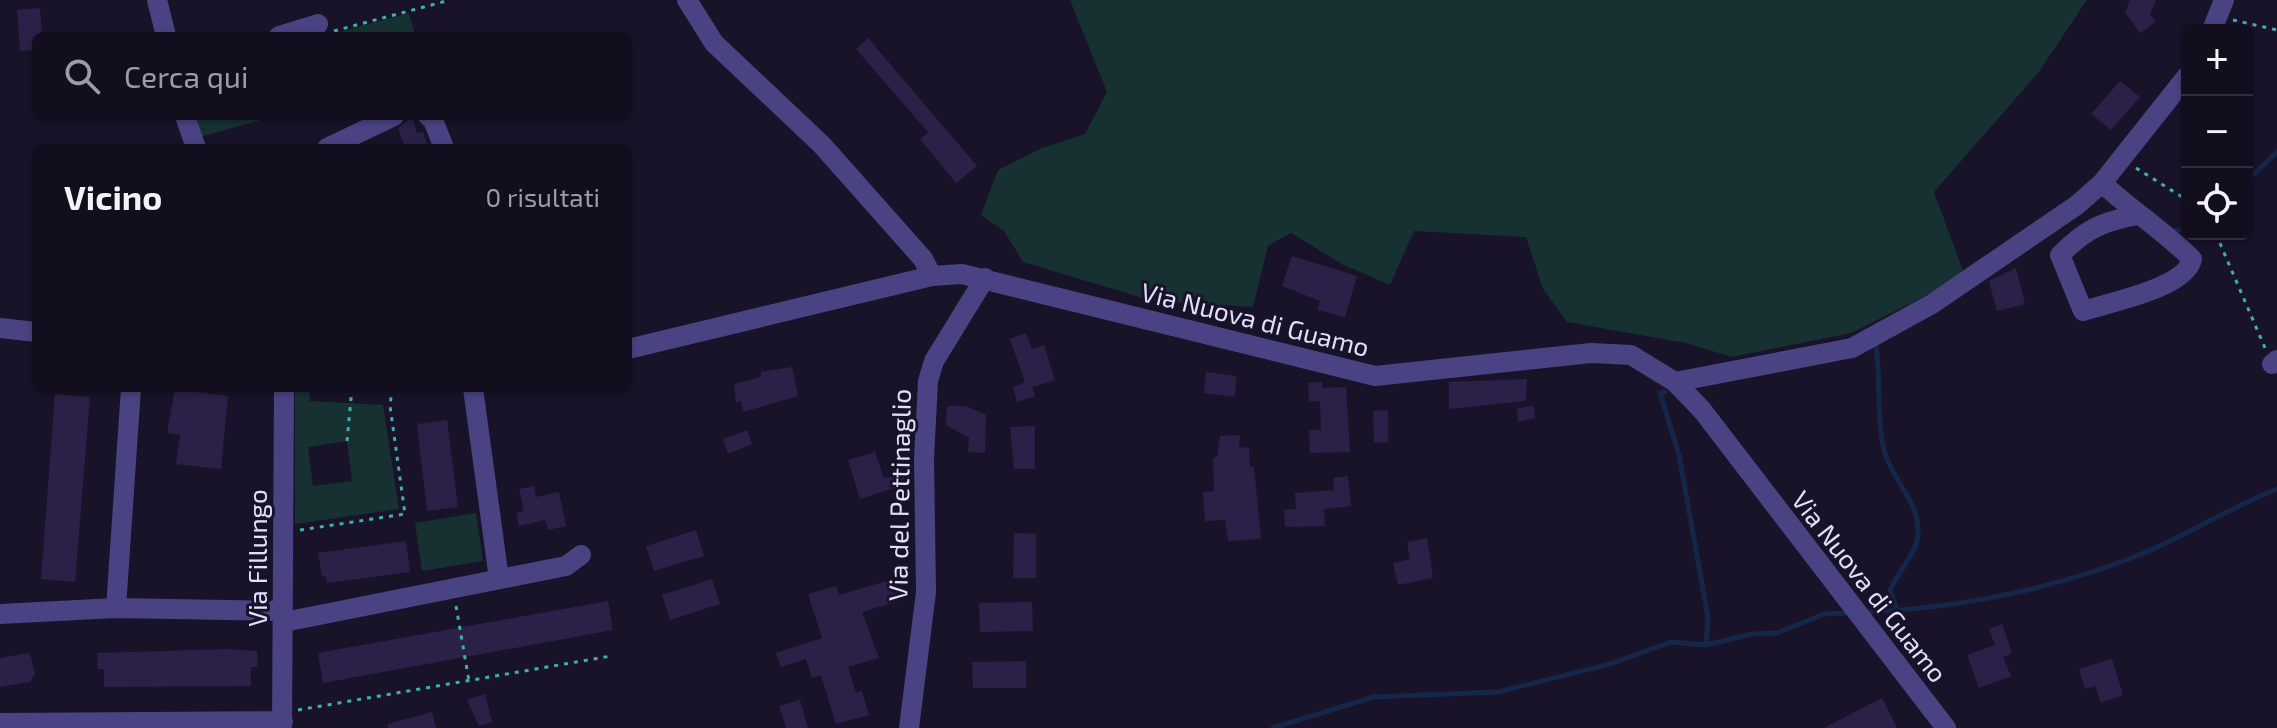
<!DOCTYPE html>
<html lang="it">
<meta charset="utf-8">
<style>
body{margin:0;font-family:"Exo 2",sans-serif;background:#1f1c2b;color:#f1f3f6}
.controls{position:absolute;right:24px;top:24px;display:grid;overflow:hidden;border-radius:12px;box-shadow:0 2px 6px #0004}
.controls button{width:72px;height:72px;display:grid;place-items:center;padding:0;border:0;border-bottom:2px solid #312e3c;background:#120e1e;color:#f1f3f6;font:40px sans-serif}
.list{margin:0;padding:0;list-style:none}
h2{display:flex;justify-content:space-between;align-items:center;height:104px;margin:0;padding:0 32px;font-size:34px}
h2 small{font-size:26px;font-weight:400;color:#9c9ca4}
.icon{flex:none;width:44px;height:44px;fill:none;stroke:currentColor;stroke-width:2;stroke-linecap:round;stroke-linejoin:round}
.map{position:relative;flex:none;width:2277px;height:728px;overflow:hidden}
.search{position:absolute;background:#120e1e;box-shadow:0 2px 6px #0004;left:32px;top:32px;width:600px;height:88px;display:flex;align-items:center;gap:20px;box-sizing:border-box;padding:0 28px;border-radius:12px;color:#9c9ca4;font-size:30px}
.panel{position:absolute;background:#120e1e;box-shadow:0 2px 6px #0004;left:32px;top:144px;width:600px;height:248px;border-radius:12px}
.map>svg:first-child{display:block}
</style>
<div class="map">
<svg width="2277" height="728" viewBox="0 0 2277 728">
<rect width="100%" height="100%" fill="#181328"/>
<path fill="#173132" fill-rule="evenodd" d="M 1070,0 L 2087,0 L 2038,73 L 1934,192 L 1965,276 L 1851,333 L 1732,357 L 1686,343 L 1567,322 L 1543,289 L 1526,237 L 1414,231 L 1390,285 L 1342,264 L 1291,233 L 1268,246 L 1253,307 L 1153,301 L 1023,262 L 1004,231 L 981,215 L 998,170 L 1042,148 L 1085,134 L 1107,92 Z
M 409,13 L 415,36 L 325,36 Z
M 189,116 L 276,116 L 196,138 Z
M 295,388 L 309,388 L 310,401 L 383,405 L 399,509 L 295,524 ZM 347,441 L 352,481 L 313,486 L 308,447 Z
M 476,513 L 483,561 L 422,571 L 415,523 Z"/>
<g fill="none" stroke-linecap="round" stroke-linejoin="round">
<path stroke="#15264b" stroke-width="5" d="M 2247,181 L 2277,152
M 2170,232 L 2187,228
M 1876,345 C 1881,380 1876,416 1884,450 C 1892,482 1925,506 1917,541 C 1913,556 1897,575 1890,590 L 1897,611
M 1665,392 L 1660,393 L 1679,455 L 1708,617 L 1706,645
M 1864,612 C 1957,609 2053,589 2139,555 C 2186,536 2228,508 2277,489
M 1273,728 L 1373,697 L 1498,692 L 1610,664 L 1671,642 L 1706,645 L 1751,634 L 1777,633 L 1824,614 L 1850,613"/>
</g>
<path fill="#2b2148" d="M 2130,0 L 2156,0 L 2150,14 L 2156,22 L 2140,33 L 2125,12 Z
M 40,8 L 42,36 L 36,36 L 36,50 L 20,51 L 17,10 Z
M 868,38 L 977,166 L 956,183 L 920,139 L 928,132 L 856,49 Z
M 2120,81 L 2140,97 L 2111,130 L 2091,114 Z
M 412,117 L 417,133 L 423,132 L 428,148 L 405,148 L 398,128 Z
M 1292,256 L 1357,276 L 1345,317 L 1317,310 L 1320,301 L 1282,286 Z
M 2016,268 L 2025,304 L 1997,311 L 1989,281 Z
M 1026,333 L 1032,349 L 1044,345 L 1055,380 L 1032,387 L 1035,396 L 1017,402 L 1013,387 L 1025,382 L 1010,339 Z
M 792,367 L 798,396 L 743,412 L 741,401 L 736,402 L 734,384 L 761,377 L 761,372 Z
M 1206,372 L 1236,376 L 1235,397 L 1204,393 Z
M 1527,379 L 1526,401 L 1449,409 L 1449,382 Z
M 1322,382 L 1322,388 L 1346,387 L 1350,452 L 1310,453 L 1309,430 L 1321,430 L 1320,401 L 1309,402 L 1308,383 Z
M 175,389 L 228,396 L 221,469 L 176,464 L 180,435 L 167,433 Z
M 55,394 L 90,397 L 75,582 L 41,579 Z
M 947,406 L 966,406 L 986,415 L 985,453 L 968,452 L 969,438 L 946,425 Z
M 1534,406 L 1535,418 L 1518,422 L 1517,408 Z
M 1388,410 L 1388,442 L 1374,443 L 1373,411 Z
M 447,420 L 458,507 L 427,511 L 417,424 Z
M 1035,426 L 1035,469 L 1014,469 L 1010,427 Z
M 747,430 L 752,444 L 728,454 L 723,439 Z
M 1240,435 L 1239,447 L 1249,448 L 1250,467 L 1254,467 L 1261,539 L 1228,541 L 1225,520 L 1205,521 L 1203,492 L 1214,491 L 1213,458 L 1217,457 L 1220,436 Z
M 875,452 L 884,478 L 911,474 L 911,482 L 860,499 L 848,460 Z
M 1348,476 L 1351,506 L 1324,509 L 1325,526 L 1285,527 L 1284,510 L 1296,509 L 1295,493 L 1334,490 L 1333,478 Z
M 534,486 L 536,497 L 559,492 L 566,526 L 548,530 L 545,520 L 519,526 L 516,513 L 524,511 L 519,489 Z
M 696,530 L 704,556 L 654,571 L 646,546 Z
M 1014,533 L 1036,534 L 1036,578 L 1013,578 Z
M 1427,538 L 1433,578 L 1398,585 L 1393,563 L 1410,559 L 1407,542 Z
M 406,541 L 410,572 L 327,583 L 326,576 L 322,576 L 318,553 Z
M 900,577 L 906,599 L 862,612 L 879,658 L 848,667 L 856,693 L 862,691 L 869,715 L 836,724 L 821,675 L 812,678 L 806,659 L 781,667 L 776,653 L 822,638 L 808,594 L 836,586 L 839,595 Z
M 712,579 L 720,604 L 670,620 L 662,595 Z
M 608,601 L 613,630 L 323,683 L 318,653 Z
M 1032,602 L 1033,631 L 980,632 L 979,603 Z
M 2002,624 L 2012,653 L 2003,657 L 2011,676 L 1979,688 L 1967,655 L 1995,645 L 1989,629 Z
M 229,649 L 257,651 L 258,667 L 251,667 L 251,686 L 104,687 L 104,669 L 98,669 L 97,653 Z
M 30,653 L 35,674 L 30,682 L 0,687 L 0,658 Z
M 2112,659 L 2123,695 L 2101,703 L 2095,686 L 2085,689 L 2079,669 Z
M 1026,661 L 1026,688 L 973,688 L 972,662 Z
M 485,694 L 492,722 L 479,726 L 467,700 Z
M 1882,698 L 1897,728 L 1824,728 Z
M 800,700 L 808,728 L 786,728 L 779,706 Z
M 432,712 L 436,728 L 388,728 L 388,724 Z"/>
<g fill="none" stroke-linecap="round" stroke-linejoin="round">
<path stroke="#3db1b0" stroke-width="3" stroke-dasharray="4 6" stroke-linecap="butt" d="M 2233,20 L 2277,30
M 334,31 L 450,0
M 2136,168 L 2187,200
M 2216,234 L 2265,348
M 347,441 L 352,388
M 300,530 L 405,514 L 390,406 L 392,388
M 456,606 L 469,681
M 298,710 L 611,656"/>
<path stroke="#494383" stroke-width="20" d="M 157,0 L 166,36
M 687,0 L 714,43 L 822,145 L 923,259 L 932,276
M 2212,30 L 2224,0
M 279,36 L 318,24
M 185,116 L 196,148
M 428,116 L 433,120 L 444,148
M 327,148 L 394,116
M 2102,183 C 2131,210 2164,231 2192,259 C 2186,288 2110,302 2083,311 L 2060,255 C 2086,229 2101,222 2137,215
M 0,328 L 36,332
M 628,349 L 932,276 L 962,274 L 1375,376 L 1591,353 L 1631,355 L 1675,382 L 1702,410 L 1946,728
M 2272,364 L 2277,360
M 1675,382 L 1852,348 L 1932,304 L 2077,205 L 2102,183 L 2187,76
M 473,388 L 499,579
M 116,608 L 131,388
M 0,614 L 116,608 L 283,611
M 284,622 L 566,566 L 581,555
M 0,723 L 283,721
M 282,728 L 284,388
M 909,728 L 926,592 L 924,458 L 928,381 L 934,361 L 985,278"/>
</g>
<g text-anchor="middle" stroke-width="6" stroke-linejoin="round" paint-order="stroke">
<g font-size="26" fill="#e3defc" stroke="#181328">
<text transform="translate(1255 320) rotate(14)" y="9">Via Nuova di Guamo</text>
<text transform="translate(900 495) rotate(-89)" y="9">Via del Pettinaglio</text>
<text transform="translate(258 558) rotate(-90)" y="9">Via Fillungo</text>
<text transform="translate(1869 587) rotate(52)" y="9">Via Nuova di Guamo</text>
</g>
</g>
</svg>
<div class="controls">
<button>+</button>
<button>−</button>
<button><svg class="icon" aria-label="locate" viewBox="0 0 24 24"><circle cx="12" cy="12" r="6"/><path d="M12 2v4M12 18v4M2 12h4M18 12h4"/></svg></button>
</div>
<div class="search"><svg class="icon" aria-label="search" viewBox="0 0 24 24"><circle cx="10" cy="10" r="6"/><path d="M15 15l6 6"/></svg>Cerca qui</div>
<section class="panel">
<h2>Vicino<small>0 risultati</small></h2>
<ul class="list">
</ul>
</section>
</div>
